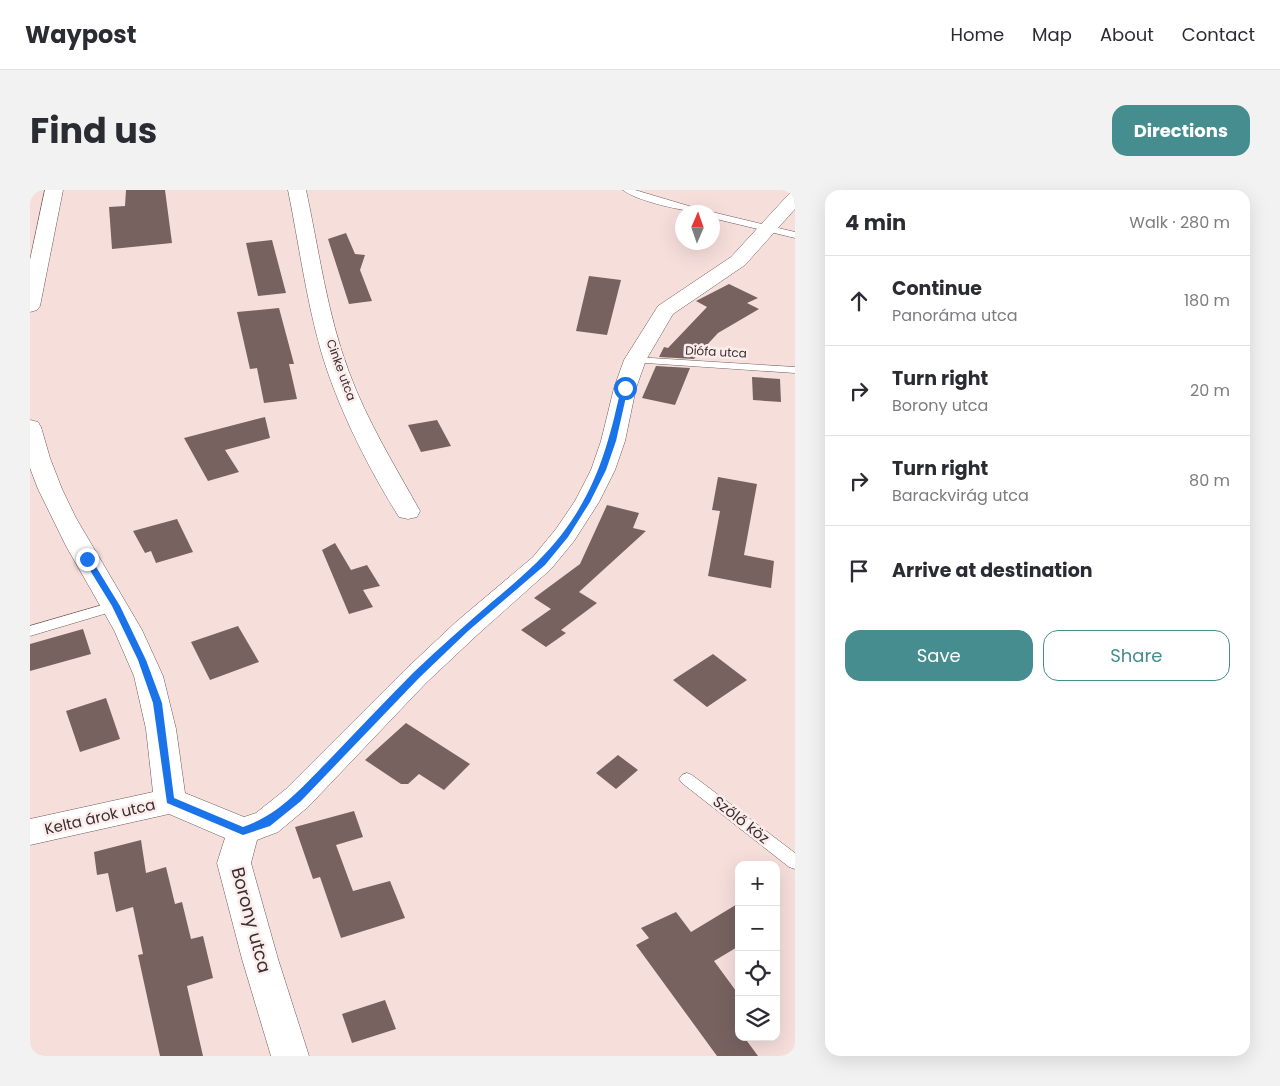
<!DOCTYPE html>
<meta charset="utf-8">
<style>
body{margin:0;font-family:Poppins,sans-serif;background:#f2f2f3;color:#2b2b33}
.controls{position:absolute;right:15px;bottom:15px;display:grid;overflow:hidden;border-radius:10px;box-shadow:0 5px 20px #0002}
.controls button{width:45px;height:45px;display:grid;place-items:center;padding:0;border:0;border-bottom:1px solid #e1e1e2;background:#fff;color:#2b2b33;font:25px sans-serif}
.compass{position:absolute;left:645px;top:15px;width:45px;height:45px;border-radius:50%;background:#fff;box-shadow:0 5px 20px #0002;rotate:2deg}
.stop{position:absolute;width:15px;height:15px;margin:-11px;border:4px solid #1a73e8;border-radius:50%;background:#fff}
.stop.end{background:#1a73e8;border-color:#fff;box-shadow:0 1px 5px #0008}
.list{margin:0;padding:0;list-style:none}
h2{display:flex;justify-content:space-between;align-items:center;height:65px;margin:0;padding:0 20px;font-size:21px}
h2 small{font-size:16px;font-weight:400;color:#7c7c81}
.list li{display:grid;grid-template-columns:32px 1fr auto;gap:15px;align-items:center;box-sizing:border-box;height:90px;padding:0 20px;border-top:1px solid #e1e1e2}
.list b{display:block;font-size:19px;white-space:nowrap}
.list p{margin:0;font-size:16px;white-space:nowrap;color:#7c7c81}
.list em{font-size:16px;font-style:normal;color:#7c7c81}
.actions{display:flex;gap:10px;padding:15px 20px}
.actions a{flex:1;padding:11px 0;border:1px solid #458d8f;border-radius:15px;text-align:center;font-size:18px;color:#458d8f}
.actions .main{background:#458d8f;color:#fff}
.icon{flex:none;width:28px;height:28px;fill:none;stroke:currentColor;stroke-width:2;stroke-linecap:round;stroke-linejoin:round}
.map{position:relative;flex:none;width:765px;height:866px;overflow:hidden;border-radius:15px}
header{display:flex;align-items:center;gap:30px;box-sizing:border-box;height:70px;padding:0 25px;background:#fff;border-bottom:1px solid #e1e1e2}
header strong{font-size:24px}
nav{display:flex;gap:28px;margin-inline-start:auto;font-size:18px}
.intro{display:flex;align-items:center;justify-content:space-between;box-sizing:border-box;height:120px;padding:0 30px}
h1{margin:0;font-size:35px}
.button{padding:12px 22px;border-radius:15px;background:#458d8f;color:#fff;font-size:18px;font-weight:700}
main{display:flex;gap:30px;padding:0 30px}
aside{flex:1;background:#fff;border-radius:15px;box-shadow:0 5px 20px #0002}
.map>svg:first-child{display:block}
</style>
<header>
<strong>Waypost</strong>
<nav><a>Home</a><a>Map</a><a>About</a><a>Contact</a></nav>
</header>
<div class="intro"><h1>Find us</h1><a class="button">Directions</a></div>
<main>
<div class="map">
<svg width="765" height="866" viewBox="0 0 765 866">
<rect width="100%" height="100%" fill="#f6dedb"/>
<path fill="#776260" d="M 96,0 L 135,0 L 142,53 L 82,59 L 79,17 L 95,16 Z
M 316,43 L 325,64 L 335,65 L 330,80 L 342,111 L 319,114 L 298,49 Z
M 242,50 L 256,103 L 228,106 L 216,53 Z
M 559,86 L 591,90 L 577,145 L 546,141 Z
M 699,94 L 728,108 L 717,113 L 729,119 L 688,143 L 664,169 L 629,167 L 634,157 L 638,158 L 677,117 L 666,111 Z
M 249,118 L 264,174 L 259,174 L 267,209 L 234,213 L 227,178 L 220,179 L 207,122 Z
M 626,176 L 660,178 L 645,215 L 612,208 Z
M 722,187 L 750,189 L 751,212 L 723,210 Z
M 235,227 L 240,248 L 195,260 L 209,282 L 178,291 L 154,248 Z
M 407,230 L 421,256 L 391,262 L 378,235 Z
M 688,287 L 727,294 L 714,365 L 744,371 L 741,398 L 678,386 L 690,321 L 682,320 Z
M 577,315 L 609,323 L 603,338 L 616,341 L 549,402 L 567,413 L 531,440 L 536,443 L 516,457 L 491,440 L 521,419 L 504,408 L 550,374 Z
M 147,329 L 163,362 L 126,373 L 121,361 L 115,363 L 103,341 Z
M 305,353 L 321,380 L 337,375 L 350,396 L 333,400 L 343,417 L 319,424 L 292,360 Z
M 208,436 L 229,472 L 180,490 L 161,452 Z
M 53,439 L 61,464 L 0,481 L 0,454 Z
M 683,464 L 717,490 L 677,517 L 643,490 Z
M 76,508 L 90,549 L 50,562 L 36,521 Z
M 376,533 L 440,574 L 414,600 L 389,584 L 378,594 L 371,594 L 335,570 Z
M 588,565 L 608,580 L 586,599 L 566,583 Z
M 324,621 L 333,647 L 306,655 L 323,701 L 360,691 L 375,728 L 311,748 L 290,687 L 283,689 L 265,637 Z
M 111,650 L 116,683 L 136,677 L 145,714 L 152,712 L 161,749 L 173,746 L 183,788 L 157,796 L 173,866 L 130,866 L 108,765 L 113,764 L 103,717 L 86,722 L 78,683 L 67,685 L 64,662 Z
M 709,713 L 709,756 L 684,771 L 709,805 L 709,847 L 714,847 L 728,866 L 687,866 L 606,755 L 619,748 L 611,738 L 646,722 L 661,742 Z
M 355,810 L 366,839 L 322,853 L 312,824 Z"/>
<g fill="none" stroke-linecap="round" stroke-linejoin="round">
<g stroke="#6e5957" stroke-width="1">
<path id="service" d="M 593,0 L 605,0 L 679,22 C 662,24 605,11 593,0 Z
M 681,22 L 682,22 L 765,42 L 765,48 L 682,28 Z
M 605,167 L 765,177 L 765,183 L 601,172 L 600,170 Z
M 86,411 L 91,413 L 93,416 L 91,419 L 0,446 L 0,436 Z
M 657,583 L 662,585 L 765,663 L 765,679 L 759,677 L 652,593 L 649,589 L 652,585 Z"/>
</g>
<g stroke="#6e5957" stroke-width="1">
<path id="minor" d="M 15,0 L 33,0 L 10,116 L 7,120 L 0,122 L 0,70 Z
M 258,0 L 276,0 C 289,60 297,124 319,182 C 337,231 365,276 390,321 L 387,327 L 378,329 L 369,327 C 338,278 307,216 291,161 C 276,109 269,54 258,0 Z
M 765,3 L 765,19 L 715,75 L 643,124 L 616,170 L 606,198 L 595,251 L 585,280 L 569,312 L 544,351 L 521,379 L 446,446 L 396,493 L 278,617 L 248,642 L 227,650 L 221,673 L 248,769 L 279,866 L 241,866 L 212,769 L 187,673 L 195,648 L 139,624 L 0,655 L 0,629 L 123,602 L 116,539 L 104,486 L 84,440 L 36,356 L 8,299 L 0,278 L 0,230 L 8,232 L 11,237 L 20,268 L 32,299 L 46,328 L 112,440 L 133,486 L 146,539 L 155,603 L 214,627 L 226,623 L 256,599 L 376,479 L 426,432 L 503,367 L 526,339 L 545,311 L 561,280 L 571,251 L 584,198 L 594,170 L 628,116 L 701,67 L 759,4 Z"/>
</g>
<use href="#service" fill="#fff" fill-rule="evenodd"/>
<use href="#minor" fill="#fff" fill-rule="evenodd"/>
</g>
<path fill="#1a73e8" d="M 595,196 L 598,198 L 586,251 L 576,280 L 560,312 L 538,347 L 515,375 L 438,441 L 389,488 L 271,611 L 240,636 L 213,645 L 137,613 L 123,513 L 108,470 L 82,416 L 53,369 L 54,367 L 60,367 L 90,416 L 116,470 L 132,513 L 144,608 L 213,637 C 251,624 274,595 301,568 C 328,540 355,511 383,483 C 408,459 435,435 462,412 C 487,391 512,370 532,344 C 567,298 579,253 591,198 Z"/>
<g text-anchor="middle" stroke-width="5" stroke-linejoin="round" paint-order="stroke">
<g font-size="12" fill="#39302f" stroke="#fcedec">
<text transform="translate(686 162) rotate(3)" y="4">Diófa utca</text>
<text transform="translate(311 180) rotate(70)" y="4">Cinke utca</text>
</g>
<g font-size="15" fill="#39302f" stroke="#fcedec">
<text transform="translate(70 627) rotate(-13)" y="5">Kelta árok utca</text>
<text transform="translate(711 630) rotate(38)" y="5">Szőlő köz</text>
</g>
<g font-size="18" fill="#39302f" stroke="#fcedec">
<text transform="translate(221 730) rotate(75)" y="6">Borony utca</text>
</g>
</g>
</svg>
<div class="controls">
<button>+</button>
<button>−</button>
<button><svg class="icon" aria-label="locate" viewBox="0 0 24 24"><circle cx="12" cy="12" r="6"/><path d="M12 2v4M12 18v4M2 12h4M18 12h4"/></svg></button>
<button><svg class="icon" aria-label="layers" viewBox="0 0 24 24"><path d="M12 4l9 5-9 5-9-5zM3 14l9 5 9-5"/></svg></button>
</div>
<svg class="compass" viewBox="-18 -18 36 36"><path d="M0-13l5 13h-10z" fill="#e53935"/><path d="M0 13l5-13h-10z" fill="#7c7c81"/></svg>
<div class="stop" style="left:595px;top:198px"></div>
<div class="stop end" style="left:57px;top:369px"></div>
</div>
<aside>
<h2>4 min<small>Walk · 280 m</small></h2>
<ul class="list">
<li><svg class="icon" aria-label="ahead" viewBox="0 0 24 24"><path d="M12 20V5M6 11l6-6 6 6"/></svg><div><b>Continue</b><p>Panoráma utca</p></div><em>180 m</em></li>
<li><svg class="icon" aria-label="right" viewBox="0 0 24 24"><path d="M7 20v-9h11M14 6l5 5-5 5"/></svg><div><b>Turn right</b><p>Borony utca</p></div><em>20 m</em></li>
<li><svg class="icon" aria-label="right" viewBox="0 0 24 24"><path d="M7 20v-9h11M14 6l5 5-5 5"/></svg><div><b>Turn right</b><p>Barackvirág utca</p></div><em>80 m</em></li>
<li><svg class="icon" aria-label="arrive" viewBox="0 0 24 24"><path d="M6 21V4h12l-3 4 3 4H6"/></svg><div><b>Arrive at destination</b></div></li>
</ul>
<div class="actions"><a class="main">Save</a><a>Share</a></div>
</aside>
</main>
